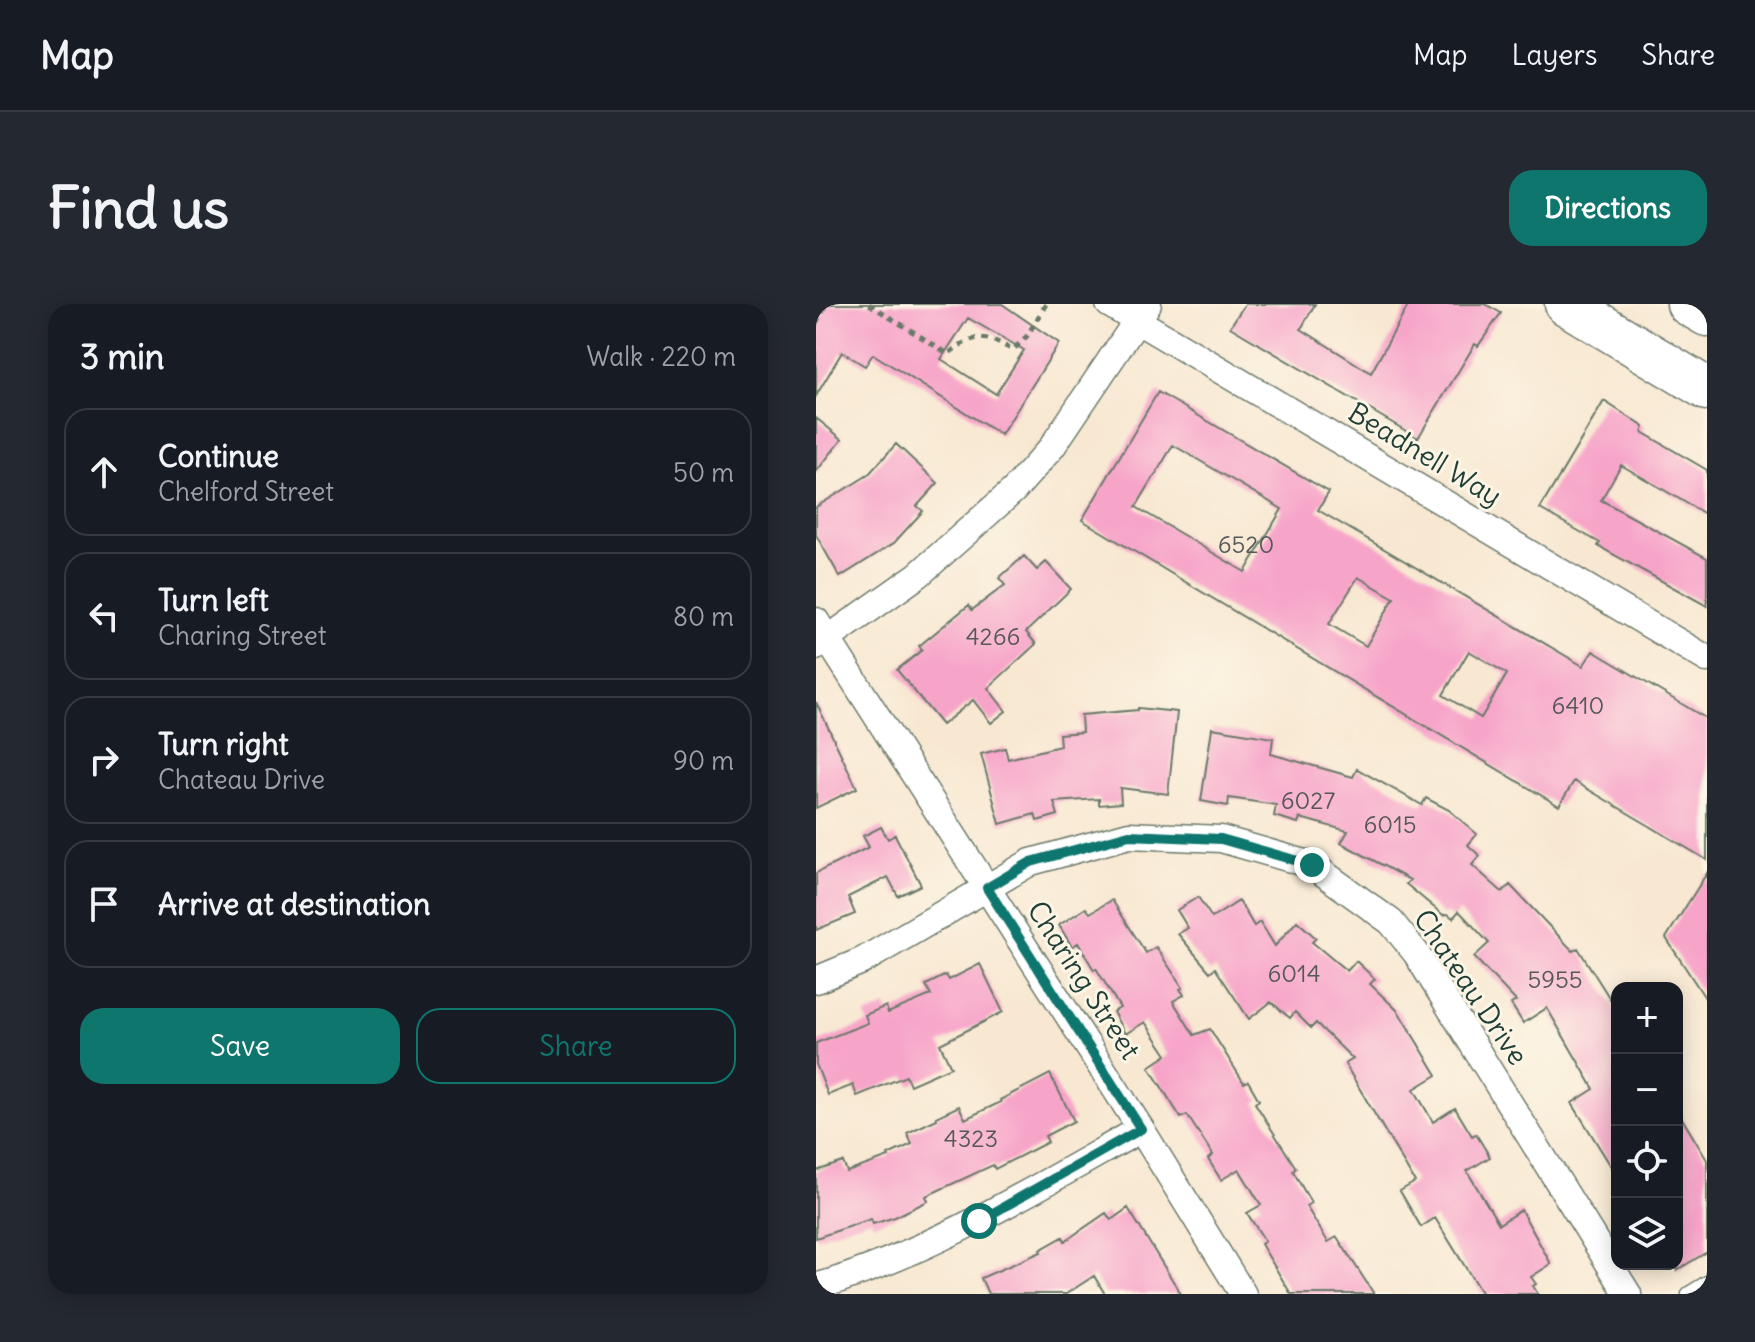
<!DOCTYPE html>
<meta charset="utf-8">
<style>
body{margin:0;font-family:Delius,sans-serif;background:#242831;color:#f1f3f6}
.controls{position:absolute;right:24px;bottom:24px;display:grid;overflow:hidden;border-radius:16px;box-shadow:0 4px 20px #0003}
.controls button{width:72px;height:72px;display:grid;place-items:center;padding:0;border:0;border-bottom:2px solid #363941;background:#171b24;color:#f1f3f6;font:40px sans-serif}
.stop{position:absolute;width:24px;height:24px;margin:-18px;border:6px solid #0f766e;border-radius:50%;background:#fff}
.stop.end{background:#0f766e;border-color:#fff;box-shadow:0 2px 8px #0008}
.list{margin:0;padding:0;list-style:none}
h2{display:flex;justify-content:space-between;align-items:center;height:104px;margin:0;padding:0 32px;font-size:34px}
h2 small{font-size:26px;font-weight:400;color:#9ea1a6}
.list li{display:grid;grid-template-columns:52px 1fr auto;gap:24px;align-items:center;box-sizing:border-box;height:128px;margin:0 16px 16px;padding:0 16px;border:2px solid #363941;border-radius:24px}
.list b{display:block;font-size:30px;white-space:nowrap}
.list p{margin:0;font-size:26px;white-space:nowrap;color:#9ea1a6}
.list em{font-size:26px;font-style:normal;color:#9ea1a6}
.actions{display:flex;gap:16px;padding:24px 32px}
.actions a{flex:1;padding:18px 0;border:2px solid #0f766e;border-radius:24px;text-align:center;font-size:28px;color:#0f766e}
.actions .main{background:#0f766e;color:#fff}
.icon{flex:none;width:44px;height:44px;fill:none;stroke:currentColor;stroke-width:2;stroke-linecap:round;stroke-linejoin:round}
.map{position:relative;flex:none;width:891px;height:990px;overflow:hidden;border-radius:24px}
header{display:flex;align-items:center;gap:48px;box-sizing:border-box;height:112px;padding:0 40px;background:#171b24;border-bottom:2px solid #363941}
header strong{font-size:38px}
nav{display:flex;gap:44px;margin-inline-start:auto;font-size:28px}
.intro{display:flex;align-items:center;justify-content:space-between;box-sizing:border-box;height:192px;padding:0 48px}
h1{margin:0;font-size:56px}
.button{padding:20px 36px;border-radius:24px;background:#0f766e;color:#fff;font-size:28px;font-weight:700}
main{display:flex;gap:48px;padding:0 48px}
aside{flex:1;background:#171b24;border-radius:24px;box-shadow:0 4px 20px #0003}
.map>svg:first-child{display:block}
</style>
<header>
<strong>Map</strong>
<nav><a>Map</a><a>Layers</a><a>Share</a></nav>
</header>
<div class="intro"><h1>Find us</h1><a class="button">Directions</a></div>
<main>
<aside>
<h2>3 min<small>Walk · 220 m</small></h2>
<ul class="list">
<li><svg class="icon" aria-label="ahead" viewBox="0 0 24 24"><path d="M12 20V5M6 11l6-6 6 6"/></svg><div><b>Continue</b><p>Chelford Street</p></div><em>50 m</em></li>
<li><svg class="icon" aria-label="left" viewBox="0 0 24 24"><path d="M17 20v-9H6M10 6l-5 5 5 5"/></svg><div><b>Turn left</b><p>Charing Street</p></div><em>80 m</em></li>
<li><svg class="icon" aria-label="right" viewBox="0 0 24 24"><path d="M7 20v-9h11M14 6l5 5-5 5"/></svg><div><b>Turn right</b><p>Chateau Drive</p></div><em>90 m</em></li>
<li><svg class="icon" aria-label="arrive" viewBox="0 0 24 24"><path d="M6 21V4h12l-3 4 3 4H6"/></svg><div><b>Arrive at destination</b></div></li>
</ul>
<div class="actions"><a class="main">Save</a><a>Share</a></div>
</aside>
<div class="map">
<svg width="891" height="990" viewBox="0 0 891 990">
<rect width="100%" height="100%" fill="#fcf5e5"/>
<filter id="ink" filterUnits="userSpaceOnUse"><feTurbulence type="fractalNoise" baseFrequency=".0125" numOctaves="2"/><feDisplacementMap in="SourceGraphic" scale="16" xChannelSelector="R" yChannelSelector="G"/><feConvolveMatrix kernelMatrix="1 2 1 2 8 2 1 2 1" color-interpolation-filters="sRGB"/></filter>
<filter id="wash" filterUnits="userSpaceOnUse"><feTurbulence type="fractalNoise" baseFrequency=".006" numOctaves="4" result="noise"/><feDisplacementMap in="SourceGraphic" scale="32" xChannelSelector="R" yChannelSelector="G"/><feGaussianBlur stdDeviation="1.8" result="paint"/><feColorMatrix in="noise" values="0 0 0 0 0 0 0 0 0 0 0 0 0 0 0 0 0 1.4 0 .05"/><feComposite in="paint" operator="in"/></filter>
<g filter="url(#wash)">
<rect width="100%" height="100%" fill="#f8e8d2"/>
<g id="blocks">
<path fill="#f7a4c9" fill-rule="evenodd" d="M 0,0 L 186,0 L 243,39 L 185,131 L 57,50 L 49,62 L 26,48 L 0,92 ZM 152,14 L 208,46 L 180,90 L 125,55 Z
M 429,0 L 499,0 L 485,25 L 555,69 L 593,0 L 669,0 L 685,9 L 662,42 L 659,40 L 602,134 L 414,23 Z
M 342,88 L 513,188 L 502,206 L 767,362 L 777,347 L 891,415 L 891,556 L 758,477 L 743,502 L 266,216 ZM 357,141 L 466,205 L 429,268 L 320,203 ZM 542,273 L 578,294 L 550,342 L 513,320 ZM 653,347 L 691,370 L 665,414 L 627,391 Z
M 788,97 L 828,123 L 826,128 L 891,166 L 891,211 L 805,161 L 785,196 L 891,254 L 891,302 L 782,242 L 784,239 L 724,205 Z
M 0,114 L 26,135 L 0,168 Z
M 80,140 L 122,179 L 101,202 L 107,207 L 78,239 L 24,273 L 0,231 L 0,203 L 52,171 Z
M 208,252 L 221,266 L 230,258 L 255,285 L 210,328 L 220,340 L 172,384 L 190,407 L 175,419 L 157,396 L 126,421 L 81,366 L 106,346 L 103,342 L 153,301 L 156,306 L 189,281 L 183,274 Z
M 0,398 L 41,484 L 0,504 Z
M 322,404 L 361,408 L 352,490 L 304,484 L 305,499 L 283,501 L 283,495 L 238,498 L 242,511 L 221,517 L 219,510 L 184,520 L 165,450 L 189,444 L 192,455 L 244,442 L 243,430 L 266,428 L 265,411 L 322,406 Z
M 396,424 L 457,434 L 455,450 L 537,473 L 541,465 L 606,501 L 610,494 L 633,506 L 661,530 L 652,541 L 664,552 L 656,561 L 686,588 L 694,581 L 757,647 L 762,644 L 801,706 L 801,872 L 756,799 L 778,785 L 731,704 L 707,719 L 695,700 L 700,697 L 658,653 L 673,639 L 643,607 L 637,614 L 632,610 L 627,611 L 590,580 L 594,576 L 525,539 L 532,527 L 484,514 L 482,519 L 458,512 L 460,501 L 413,494 L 412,502 L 385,497 Z
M 65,523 L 72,535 L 79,531 L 105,581 L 82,592 L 72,573 L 32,593 L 39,610 L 0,626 L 0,569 L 53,543 L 47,532 Z
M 891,569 L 891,697 L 850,634 Z
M 382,593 L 396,614 L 423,597 L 438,622 L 444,618 L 459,642 L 481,617 L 500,634 L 496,638 L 531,667 L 540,657 L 559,675 L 554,680 L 582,707 L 621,771 L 598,785 L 617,818 L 639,804 L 656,832 L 660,830 L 674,853 L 651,867 L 683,920 L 705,906 L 735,960 L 715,973 L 720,980 L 717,982 L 722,990 L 666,990 L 619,914 L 605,923 L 584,887 L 599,878 L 529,760 L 537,755 L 500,719 L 495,724 L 479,708 L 474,714 L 455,698 L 433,715 L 399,664 L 394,668 L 362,630 L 372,624 L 361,606 Z
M 296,596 L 330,649 L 340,643 L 367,684 L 364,685 L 368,691 L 357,697 L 378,731 L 394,725 L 428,779 L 432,777 L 443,796 L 439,799 L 480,864 L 477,867 L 495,899 L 490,902 L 512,938 L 521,933 L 558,990 L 475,990 L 445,940 L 449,937 L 431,909 L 445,901 L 423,865 L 405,876 L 392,855 L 397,851 L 371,811 L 365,814 L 333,763 L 351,751 L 329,718 L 309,730 L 297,708 L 304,704 L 280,664 L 278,666 L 262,639 L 256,643 L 243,621 L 270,604 L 274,609 Z
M 164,660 L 187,708 L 124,740 L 135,763 L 94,781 L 90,772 L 41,792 L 37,781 L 12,791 L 0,760 L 0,739 L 52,719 L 49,711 L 70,702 L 72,709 L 115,691 L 110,681 L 130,671 L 133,676 Z
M 234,770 L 258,817 L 229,832 L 232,838 L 179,865 L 177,861 L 110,892 L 112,897 L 79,913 L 57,920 L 55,915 L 0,934 L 0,867 L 27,858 L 31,868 L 73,853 L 72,851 L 96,840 L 91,829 L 121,815 L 120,813 L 143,802 L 149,815 L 185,798 L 184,796 Z
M 861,806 L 891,856 L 891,948 L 861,966 Z
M 312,904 L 365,990 L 289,990 L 278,972 L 250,990 L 172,990 L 165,974 L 225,948 L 224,946 L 247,933 L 249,937 L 290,909 L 295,916 Z"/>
</g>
</g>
<g filter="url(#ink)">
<use href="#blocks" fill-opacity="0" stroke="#6b796b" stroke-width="2"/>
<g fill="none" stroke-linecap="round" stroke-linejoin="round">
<g stroke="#6b796b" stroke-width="17">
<path id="service" d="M 873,990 L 891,979"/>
</g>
<g stroke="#6b796b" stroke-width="29">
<path id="minor" d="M 293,0 L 891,355
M 0,317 L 325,825 L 427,990
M 0,343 L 102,271 L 198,186 L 236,143 L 332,0
M 0,676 L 46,657 L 215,558 L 313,531 L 405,535 L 496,561 L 575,618 L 600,649 L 812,990
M 0,983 C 116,948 220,884 325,825"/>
</g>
<g stroke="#6b796b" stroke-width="45">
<path id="primary" d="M 750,0 L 891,85
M 872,0 L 891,11"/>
</g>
<path stroke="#6b796b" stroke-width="5" stroke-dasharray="6 6" stroke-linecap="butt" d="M 53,0 L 132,50 C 159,29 167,30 197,46 L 211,32 L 230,0
M 0,19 L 11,0"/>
<use href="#service" stroke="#fff" stroke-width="14"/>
<use href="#minor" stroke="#fff" stroke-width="26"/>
<use href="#primary" stroke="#fff" stroke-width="42"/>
</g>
</g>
<g fill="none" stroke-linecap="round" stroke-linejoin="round" filter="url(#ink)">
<path stroke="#0f766e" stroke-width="10" d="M 163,917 L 325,825 L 171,584 L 215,558 L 313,531 L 405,535 L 496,561"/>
</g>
<g text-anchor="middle" stroke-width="6" stroke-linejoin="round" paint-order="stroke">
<g font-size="24" fill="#555759">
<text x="430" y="249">6520</text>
<text x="177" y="341">4266</text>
<text x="762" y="410">6410</text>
<text x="492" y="505">6027</text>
<text x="574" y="529">6015</text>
<text x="478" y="678">6014</text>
<text x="739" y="684">5955</text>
<text x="155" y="843">4323</text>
</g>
<g font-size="28" fill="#1f3d34" stroke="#fcf5e5">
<text transform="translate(609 150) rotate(31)" y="10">Beadnell Way</text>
<text transform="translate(268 676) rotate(57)" y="10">Charing Street</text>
<text transform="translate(655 683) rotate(56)" y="10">Chateau Drive</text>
</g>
</g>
</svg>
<div class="controls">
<button>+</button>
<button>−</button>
<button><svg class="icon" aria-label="locate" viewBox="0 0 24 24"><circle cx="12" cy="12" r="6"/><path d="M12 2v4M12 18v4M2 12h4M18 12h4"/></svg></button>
<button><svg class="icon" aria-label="layers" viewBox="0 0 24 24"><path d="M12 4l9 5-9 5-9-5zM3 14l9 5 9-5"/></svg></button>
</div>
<div class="stop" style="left:163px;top:917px"></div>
<div class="stop end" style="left:496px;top:561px"></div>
</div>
</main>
